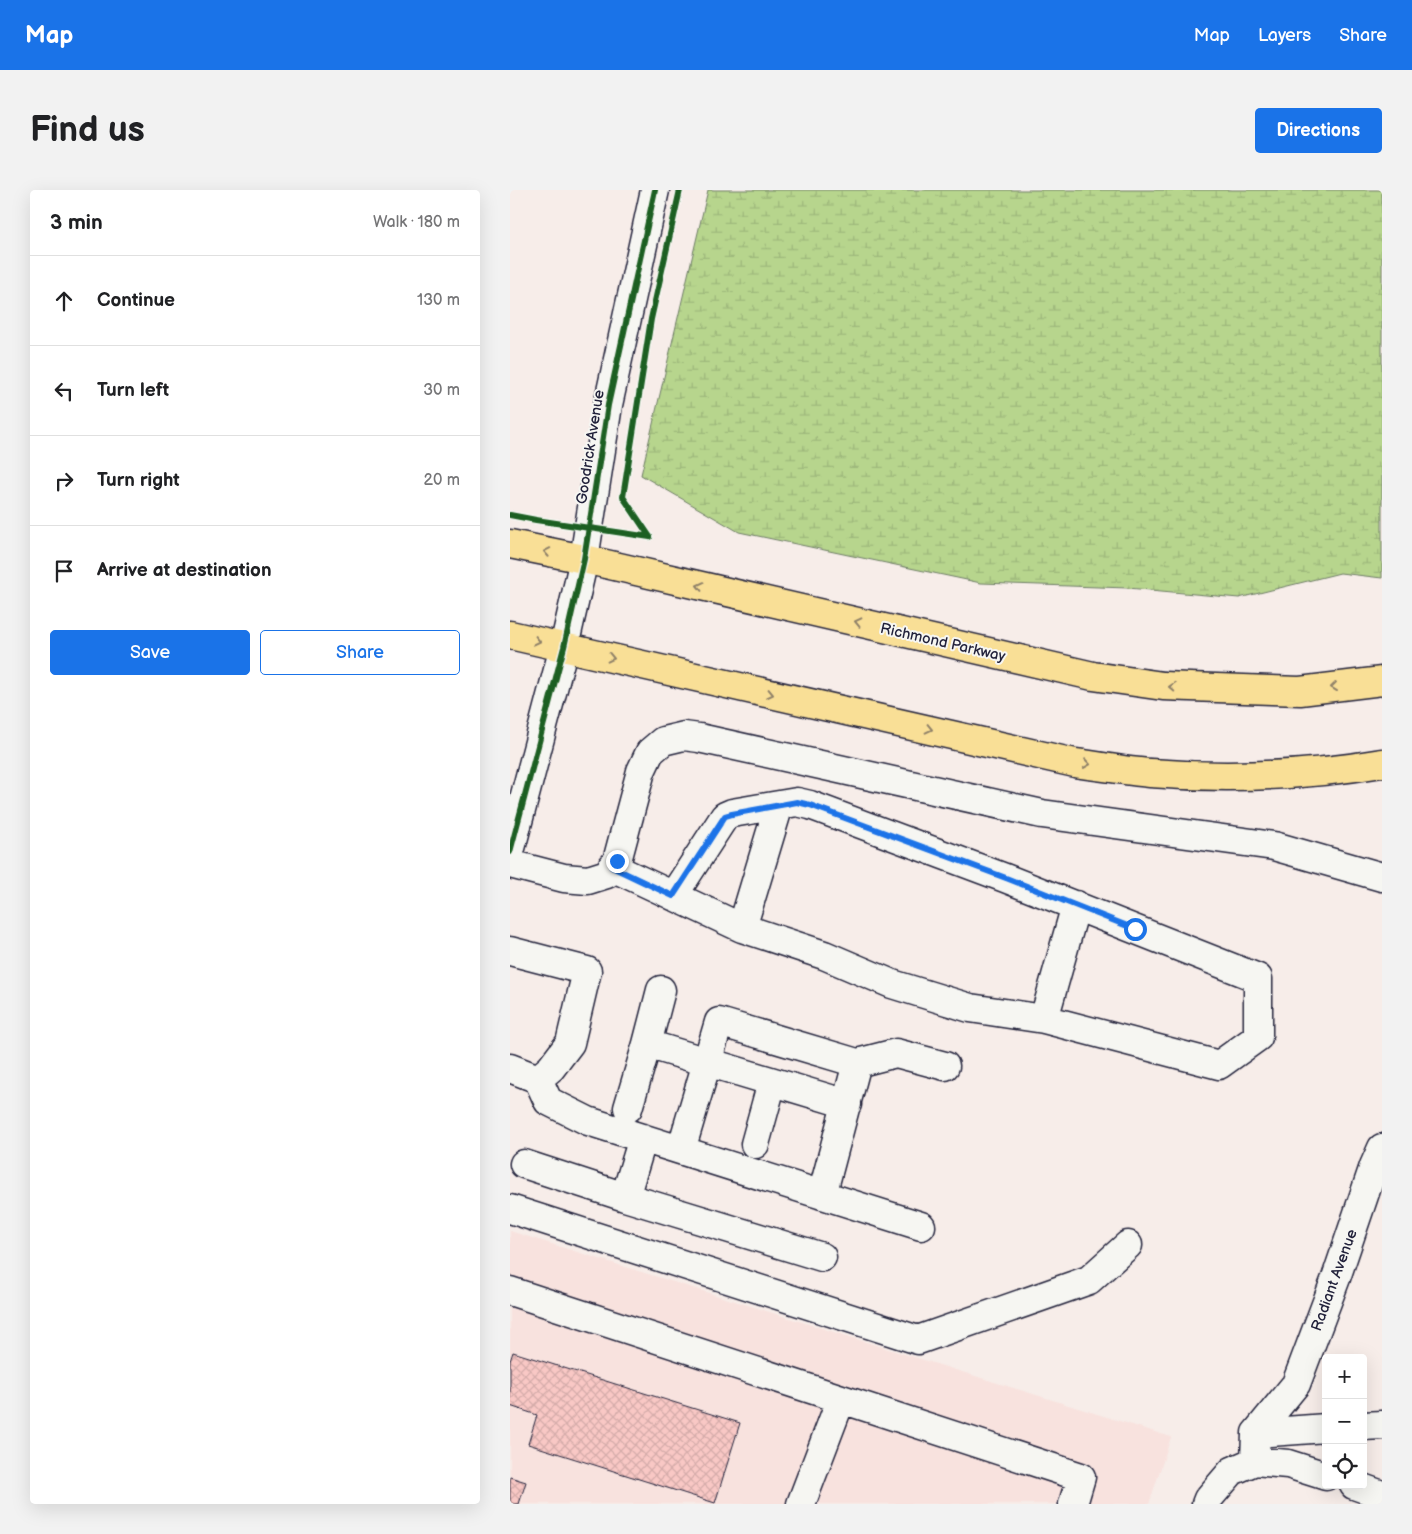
<!DOCTYPE html>
<meta charset="utf-8">
<style>
body{margin:0;font-family:"Balsamiq Sans",sans-serif;background:#f2f2f2;color:#202124}
.controls{position:absolute;right:15px;bottom:15px;display:grid;overflow:hidden;border-radius:5px;box-shadow:0 5px 20px #0002}
.controls button{width:45px;height:45px;display:grid;place-items:center;padding:0;border:0;border-bottom:1px solid #e0e0e0;background:#fff;color:#202124;font:25px sans-serif}
.stop{position:absolute;width:15px;height:15px;margin:-11px;border:4px solid #1a73e8;border-radius:50%;background:#fff}
.stop.end{background:#1a73e8;border-color:#fff;box-shadow:0 1px 5px #0008}
.list{margin:0;padding:0;list-style:none}
h2{display:flex;justify-content:space-between;align-items:center;height:65px;margin:0;padding:0 20px;font-size:21px}
h2 small{font-size:16px;font-weight:400;color:#757577}
.list li{display:grid;grid-template-columns:32px 1fr auto;gap:15px;align-items:center;box-sizing:border-box;height:90px;padding:0 20px;border-top:1px solid #e0e0e0}
.list b{display:block;font-size:19px;white-space:nowrap}
.list em{font-size:16px;font-style:normal;color:#757577}
.actions{display:flex;gap:10px;padding:15px 20px}
.actions a{flex:1;padding:11px 0;border:1px solid #1a73e8;border-radius:5px;text-align:center;font-size:18px;color:#1a73e8}
.actions .main{background:#1a73e8;color:#fff}
.icon{flex:none;width:28px;height:28px;fill:none;stroke:currentColor;stroke-width:2;stroke-linecap:round;stroke-linejoin:round}
.map{position:relative;flex:none;width:872px;height:1314px;overflow:hidden;border-radius:5px}
header{display:flex;align-items:center;gap:30px;box-sizing:border-box;height:70px;padding:0 25px;background:#1a73e8;color:#fff}
header strong{font-size:24px}
nav{display:flex;gap:28px;margin-inline-start:auto;font-size:18px}
.intro{display:flex;align-items:center;justify-content:space-between;box-sizing:border-box;height:120px;padding:0 30px}
h1{margin:0;font-size:35px}
.button{padding:12px 22px;border-radius:5px;background:#1a73e8;color:#fff;font-size:18px;font-weight:700}
main{display:flex;gap:30px;padding:0 30px}
aside{flex:1;background:#fff;border-radius:5px;box-shadow:0 5px 20px #0002}
.map>svg:first-child{display:block}
</style>
<header>
<strong>Map</strong>
<nav><a>Map</a><a>Layers</a><a>Share</a></nav>
</header>
<div class="intro"><h1>Find us</h1><a class="button">Directions</a></div>
<main>
<aside>
<h2>3 min<small>Walk · 180 m</small></h2>
<ul class="list">
<li><svg class="icon" aria-label="ahead" viewBox="0 0 24 24"><path d="M12 20V5M6 11l6-6 6 6"/></svg><div><b>Continue</b></div><em>130 m</em></li>
<li><svg class="icon" aria-label="left" viewBox="0 0 24 24"><path d="M17 20v-9H6M10 6l-5 5 5 5"/></svg><div><b>Turn left</b></div><em>30 m</em></li>
<li><svg class="icon" aria-label="right" viewBox="0 0 24 24"><path d="M7 20v-9h11M14 6l5 5-5 5"/></svg><div><b>Turn right</b></div><em>20 m</em></li>
<li><svg class="icon" aria-label="arrive" viewBox="0 0 24 24"><path d="M6 21V4h12l-3 4 3 4H6"/></svg><div><b>Arrive at destination</b></div></li>
</ul>
<div class="actions"><a class="main">Save</a><a>Share</a></div>
</aside>
<div class="map">
<svg width="872" height="1314" viewBox="0 0 872 1314">
<defs>
<pattern id="wetland-marsh" width="20" height="14" patternUnits="userSpaceOnUse" patternTransform="scale(1.25)"><rect width="20" height="14" fill="#b7d58d"/><path d="M1 5h8M5 5V1M11 12h8M15 12V8" fill="none" stroke="#9db77b"/></pattern>
<pattern id="building-cross-hatch" width="8" height="8" patternUnits="userSpaceOnUse" patternTransform="scale(1.25)"><rect width="8" height="8" fill="#f9c8c5"/><path d="M0 0l8 8M0 8l8-8" fill="none" stroke="#d5acaa"/></pattern>
</defs>
<rect width="100%" height="100%" fill="#f7ede9"/>
<filter id="ink" filterUnits="userSpaceOnUse"><feTurbulence type="fractalNoise" baseFrequency=".02" numOctaves="2"/><feDisplacementMap in="SourceGraphic" scale="10" xChannelSelector="R" yChannelSelector="G"/><feConvolveMatrix kernelMatrix="1 2 1 2 8 2 1 2 1" color-interpolation-filters="sRGB"/></filter>
<g filter="url(#ink)">
<path fill="#f8e2de" d="M 0,1041 L 661,1247 L 639,1314 L 0,1314 Z"/>
<path fill="url(#wetland-marsh)" stroke="#6c7c64" d="M 198,0 L 872,0 L 872,388 L 830,383 L 729,408 L 618,398 L 471,393 L 229,342 L 131,285 Z"/>
<path fill="url(#building-cross-hatch)" stroke="#22223b" d="M 3,1162 L 230,1233 L 205,1313 L 18,1254 L 27,1225 L 0,1216 L 0,1171 Z
M 0,1287 L 16,1292 L 9,1314 L 0,1314 Z"/>
<g fill="none" stroke-linecap="round" stroke-linejoin="round">
<g stroke="#22223b" stroke-width="31">
<path id="minor" d="M 0,662 L 54,457 L 74,369 L 98,215 L 145,0
M 0,674 L 54,688 L 78,690 L 97,684 L 107,671 L 131,581 L 140,562 L 153,551 L 174,546 L 189,548 L 532,624 L 764,656 L 872,687
M 102,677 L 232,738 L 314,765 L 382,794 L 460,818 L 534,829 L 709,875 L 748,847 L 748,788 L 495,688 L 300,615 L 287,612 L 222,623 L 215,626 L 163,706
M 232,738 L 269,615
M 0,761 L 77,781 L 60,853 L 41,878 L 28,889
M 534,829 L 566,715
M 137,854 L 151,800
M 347,873 L 386,863 L 435,876
M 0,878 L 28,889 L 38,911 L 78,931 L 411,1036
M 118,918 L 137,854 L 337,914
M 133,948 L 115,1007 L 312,1067
M 245,954 L 262,892
M 171,960 L 209,832 L 347,873 L 312,1005
M 14,974 L 115,1007
M 0,1019 L 408,1150 L 579,1090 L 618,1055
M 0,1101 L 571,1287 L 563,1314
M 853,1236 L 872,1235
M 746,1243 L 816,1238
M 745,1271 L 746,1243 L 786,1194 L 826,1088 L 864,976 L 872,958
M 844,1295 L 872,1305
M 291,1314 L 331,1209
M 696,1314 L 698,1309 L 722,1281 L 745,1271 L 778,1274 L 816,1286"/>
</g>
<g stroke="#22223b" stroke-width="31">
<path id="highway" d="M 0,354 L 74,369 L 583,486 L 653,496 L 790,501 L 872,491
M 0,445 L 565,573 C 590,576 615,581 640,583 C 717,589 796,586 872,573"/>
</g>
<use href="#minor" stroke="#f6f6f2" stroke-width="28"/>
<use href="#highway" stroke="#f9df96" stroke-width="28"/>
<g stroke="#f6f6f2" stroke-width="9">
<path id="cycleway" d="M 0,325 L 26,330 L 140,347
M 140,347 L 113,307 L 141,129 L 170,0
M 0,662 L 54,457 L 74,369 L 98,215 L 145,0"/>
</g>
<use href="#cycleway" stroke="#1b5e20" stroke-width="6"/>
</g>
<defs><path id="oneway-chevron" d="M-2-3.5L2.5 0L-2 3.5" fill="none" stroke-width="1.6" stroke-linecap="round" stroke-linejoin="round" transform="scale(1.25)"/></defs>
<g stroke="#8e8068">
<use href="#oneway-chevron" transform="translate(37 362) rotate(-169)"/>
<use href="#oneway-chevron" transform="translate(190 396) rotate(-167)"/>
<use href="#oneway-chevron" transform="translate(348 432) rotate(-167)"/>
<use href="#oneway-chevron" transform="translate(27 451) rotate(13)"/>
<use href="#oneway-chevron" transform="translate(101 468) rotate(13)"/>
<use href="#oneway-chevron" transform="translate(662 497) rotate(-177)"/>
<use href="#oneway-chevron" transform="translate(824 497) rotate(173)"/>
<use href="#oneway-chevron" transform="translate(260 504) rotate(13)"/>
<use href="#oneway-chevron" transform="translate(419 539) rotate(13)"/>
<use href="#oneway-chevron" transform="translate(577 574) rotate(8)"/>
</g>
</g>
<g fill="none" stroke-linecap="round" stroke-linejoin="round" filter="url(#ink)">
<path stroke="#1a73e8" stroke-width="6" d="M 107,671 L 102,677 L 163,706 L 215,626 L 222,624 L 287,612 L 300,615 L 496,688 L 625,739"/>
</g>
<g text-anchor="middle" stroke-width="4" stroke-linejoin="round" paint-order="stroke">
<g font-size="15" fill="#22223b" stroke="#f6f6f2">
<text transform="translate(80 257) rotate(-81)" y="5">Goodrick Avenue</text>
<text transform="translate(433 452) rotate(13)" y="5">Richmond Parkway</text>
<text transform="translate(824 1090) rotate(-70)" y="5">Radiant Avenue</text>
</g>
</g>
</svg>
<div class="controls">
<button>+</button>
<button>−</button>
<button><svg class="icon" aria-label="locate" viewBox="0 0 24 24"><circle cx="12" cy="12" r="6"/><path d="M12 2v4M12 18v4M2 12h4M18 12h4"/></svg></button>
</div>
<div class="stop" style="left:625px;top:739px"></div>
<div class="stop end" style="left:107px;top:671px"></div>
</div>
</main>
